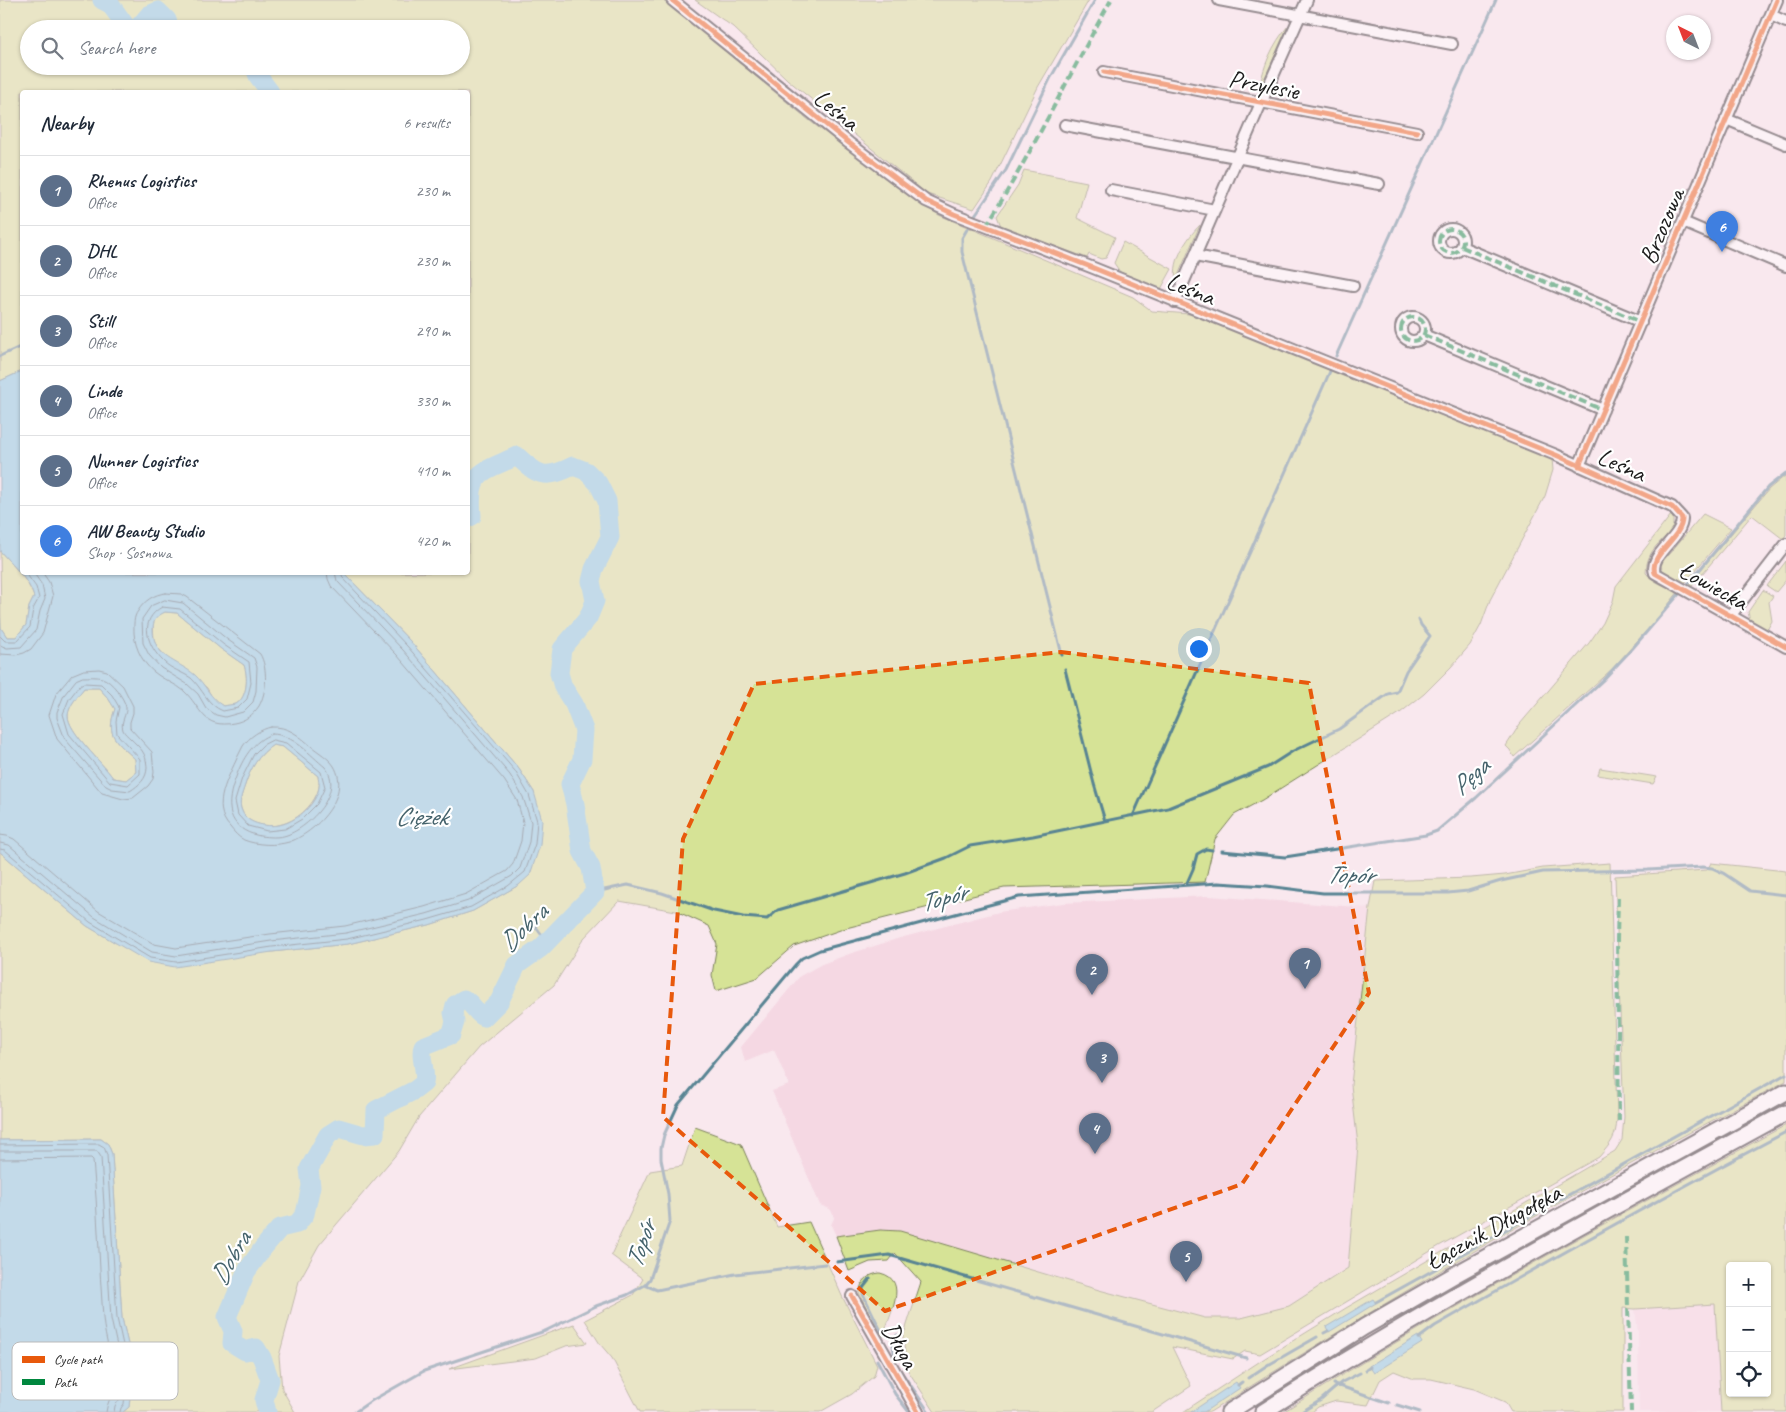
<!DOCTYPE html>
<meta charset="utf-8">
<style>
body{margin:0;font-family:Caveat,sans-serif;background:#f2f2f3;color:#1f2937}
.controls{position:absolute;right:15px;bottom:15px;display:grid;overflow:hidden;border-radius:5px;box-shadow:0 1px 4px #0004}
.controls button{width:45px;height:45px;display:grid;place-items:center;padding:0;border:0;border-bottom:1px solid #e0e1e3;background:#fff;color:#1f2937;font:25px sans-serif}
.compass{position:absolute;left:1666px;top:15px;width:45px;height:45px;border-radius:50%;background:#fff;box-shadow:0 1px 4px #0004;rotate:318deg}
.you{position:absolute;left:1198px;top:648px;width:18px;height:18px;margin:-12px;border:4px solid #fff;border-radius:50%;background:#1a73e8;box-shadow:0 0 0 8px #1a73e833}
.badge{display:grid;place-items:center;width:32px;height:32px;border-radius:50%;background:#ea580c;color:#fff;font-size:16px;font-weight:700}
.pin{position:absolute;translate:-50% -41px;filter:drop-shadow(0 1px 2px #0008)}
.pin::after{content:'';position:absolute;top:26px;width:18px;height:15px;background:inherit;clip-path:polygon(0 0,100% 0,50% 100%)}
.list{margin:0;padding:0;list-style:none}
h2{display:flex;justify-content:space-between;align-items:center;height:65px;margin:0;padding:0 20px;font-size:21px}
h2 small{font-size:16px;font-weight:400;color:#747a83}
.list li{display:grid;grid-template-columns:32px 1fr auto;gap:15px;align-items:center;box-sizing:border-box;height:70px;padding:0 20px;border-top:1px solid #e0e1e3}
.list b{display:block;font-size:19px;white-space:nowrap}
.list p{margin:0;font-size:16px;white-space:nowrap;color:#747a83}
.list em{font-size:16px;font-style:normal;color:#747a83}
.icon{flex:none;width:28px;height:28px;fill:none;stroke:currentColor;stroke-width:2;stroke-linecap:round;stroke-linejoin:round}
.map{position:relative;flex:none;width:1786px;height:1412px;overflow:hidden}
.search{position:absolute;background:#fff;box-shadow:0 1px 4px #0004;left:20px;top:20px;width:450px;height:55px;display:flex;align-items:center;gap:12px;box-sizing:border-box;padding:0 18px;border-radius:28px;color:#747a83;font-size:19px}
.panel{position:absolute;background:#fff;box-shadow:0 1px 4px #0004;left:20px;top:90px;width:450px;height:485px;border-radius:5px}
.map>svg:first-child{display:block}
</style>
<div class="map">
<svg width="1786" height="1412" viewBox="0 0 1786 1412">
<rect width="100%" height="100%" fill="#f9e8ee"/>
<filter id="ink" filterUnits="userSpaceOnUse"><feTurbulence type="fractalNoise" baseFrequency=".02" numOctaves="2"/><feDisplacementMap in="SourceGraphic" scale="10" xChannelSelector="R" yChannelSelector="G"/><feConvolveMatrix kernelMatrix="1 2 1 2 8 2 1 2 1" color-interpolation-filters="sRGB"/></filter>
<g filter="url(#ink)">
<path fill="#f5d8e3" d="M 1209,896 L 1370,908 L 1351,1085 L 1358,1145 L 1348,1268 L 1289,1306 L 1241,1318 L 1205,1318 L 1099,1290 L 900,1231 L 880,1230 L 836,1236 L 831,1225 L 834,1218 L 832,1212 L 830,1209 L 820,1205 L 772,1091 L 789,1085 L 774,1050 L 745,1062 L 741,1047 L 800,976 L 822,964 L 849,954 L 900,938 L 999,912 L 1063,903 Z
M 1716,1304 L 1721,1412 L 1639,1412 L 1638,1333 L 1635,1309 Z"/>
<path fill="#d6e396" stroke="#798059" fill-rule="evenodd" d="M 0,0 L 663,0 L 810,121 L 910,197 L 939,215 L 1133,297 L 1152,311 L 1189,314 L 1278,347 L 1552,459 L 1553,470 L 1545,496 L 1490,600 L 1481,625 L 1470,645 L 1451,667 L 1424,694 L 1400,713 L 1262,800 L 1234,815 L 1215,839 L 1205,882 L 1004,888 L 846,928 L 794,946 L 757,978 L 716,991 L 712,975 L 717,944 L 709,926 L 676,911 L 619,901 L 584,938 L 554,985 L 479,1047 L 419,1117 L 399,1151 L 319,1245 L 299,1281 L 279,1356 L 282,1389 L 295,1412 L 123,1412 L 129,1407 L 131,1386 L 130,1353 L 122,1318 L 112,1154 L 108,1144 L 101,1139 L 0,1140 L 0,852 L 87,926 L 116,943 L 272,952 L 348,944 L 429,925 L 473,911 L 519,885 L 534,792 L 519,769 L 411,642 L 344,573 L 468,572 L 468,92 L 22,92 L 22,371 L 0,381 ZM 29,29 L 461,29 L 461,66 L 29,66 Z
M 695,0 L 1089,0 L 1038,87 L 992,182 L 974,209 L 927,194 L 788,80 L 733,27 Z
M 1288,26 L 1259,91 C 1263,66 1272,45 1288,26 Z
M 1024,170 L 1087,182 L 1077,218 L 1115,237 L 1106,258 L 1101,259 L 1089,254 L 1087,258 L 1001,226 L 997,216 L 1018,185 Z
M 1200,225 L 1176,280 C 1172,260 1187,238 1200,225 Z
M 1123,242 L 1172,269 L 1161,289 L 1120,272 L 1114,263 Z
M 1786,475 L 1786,535 L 1783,539 L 1752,515 L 1691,587 L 1688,585 L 1769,489 Z
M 1703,514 L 1731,528 L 1684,584 L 1664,573 L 1661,566 L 1663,561 Z
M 1671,515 L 1673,518 L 1673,530 C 1659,542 1646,553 1646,573 C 1654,583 1667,587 1679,591 L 1656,620 L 1612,669 L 1514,757 L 1510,750 L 1506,746 L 1520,724 L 1589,643 L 1603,623 L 1613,601 L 1616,586 Z
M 0,551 C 12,565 28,579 34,597 L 29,607 L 26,625 L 16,637 L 7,637 L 1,628 Z
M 1786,561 L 1786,580 L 1776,592 L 1767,586 Z
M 1763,590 L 1773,596 L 1769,602 L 1772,621 L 1767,630 L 1750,620 L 1748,612 Z
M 165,612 L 177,613 L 221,649 L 244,665 C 248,676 248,697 236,704 C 232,705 227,705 223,706 L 214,701 L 207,688 L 185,669 L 168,659 L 158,648 L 154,641 L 153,622 L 158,615 Z
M 84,688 L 99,688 L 108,698 L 115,709 C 105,736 117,742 135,759 L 136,772 L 126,780 L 113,778 C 103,763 67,731 68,715 C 69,705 78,696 84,688 Z
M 273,745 L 283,747 L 318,776 C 318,779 320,784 319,787 C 316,803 298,820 282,824 C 270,828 247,825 242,811 C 238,803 242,794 245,785 C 250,769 259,754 273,745 Z
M 1600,768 L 1657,777 L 1653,784 L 1598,775 Z
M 1610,863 L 1617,1119 C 1616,1138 1611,1143 1599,1157 L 1439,1246 L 1260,1354 L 1245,1351 L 1233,1359 L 1172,1347 L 1191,1386 L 1152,1412 L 935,1412 L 907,1369 L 903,1337 L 921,1282 L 895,1253 L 889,1261 L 870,1262 L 849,1271 L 836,1236 L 880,1230 L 900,1231 L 1099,1290 L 1205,1318 L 1241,1318 L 1289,1306 L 1348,1268 L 1358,1145 L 1351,1085 L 1370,908 L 1375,881 L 1471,878 L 1505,875 L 1543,868 Z
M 1711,863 L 1786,871 L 1786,1081 C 1706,1124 1626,1166 1547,1210 C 1432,1274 1320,1342 1210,1412 L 1183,1412 L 1265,1358 L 1346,1308 L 1615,1151 L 1622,1140 L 1624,1117 L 1615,876 L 1707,870 Z
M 1786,1125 L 1786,1412 L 1721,1412 L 1715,1304 L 1635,1309 L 1623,1308 L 1623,1412 L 1511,1412 L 1505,1402 L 1474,1389 L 1431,1379 L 1414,1379 L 1394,1371 L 1380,1380 L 1368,1405 L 1336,1401 L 1318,1407 L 1312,1412 L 1283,1412 C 1446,1308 1616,1217 1786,1125 ZM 1730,1266 L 1767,1266 L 1767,1393 L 1730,1393 Z
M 695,1127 L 741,1144 L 777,1227 L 809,1222 L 842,1296 L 877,1365 L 874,1376 L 852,1394 L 820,1412 L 640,1412 L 612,1358 L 600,1344 L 585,1320 L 633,1295 L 643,1279 L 611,1255 L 650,1171 L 682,1166 Z
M 880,1273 C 911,1280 888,1317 883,1337 L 881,1337 L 859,1293 C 861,1281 868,1274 880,1273 Z
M 574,1324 L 587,1343 L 566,1346 L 536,1358 L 449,1369 Z"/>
<path fill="#81cae2" stroke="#598493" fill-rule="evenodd" d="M 22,371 L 22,572 L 344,573 L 411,642 L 519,769 L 534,792 L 542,820 L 540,845 L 530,875 L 519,885 L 473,911 L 429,925 L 348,944 L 272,952 L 175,967 L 148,962 L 87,926 L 0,852 L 0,618 L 1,628 L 7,637 L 16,637 L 26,625 L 29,607 L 34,597 C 29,579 12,565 0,551 L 0,381 ZM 165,612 L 177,613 L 221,649 L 244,665 C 248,676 248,697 236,704 C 232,705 227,705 223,706 C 210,698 206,685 195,675 C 177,660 153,658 153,629 C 153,620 157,616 165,612 ZM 84,688 L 99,688 L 108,698 L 115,709 C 105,737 117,741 135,759 L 136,772 L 126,780 L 113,778 C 103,763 67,731 68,715 C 69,705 78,696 84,688 ZM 273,745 L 283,747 L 318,776 C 318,779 320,784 319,787 C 317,803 298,820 283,824 C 270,828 247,825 242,811 C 238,803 242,794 245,785 C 250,769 259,754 273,745 Z
M 101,1139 L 108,1144 L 112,1154 L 122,1318 L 130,1353 L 131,1386 L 129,1407 L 123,1412 L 0,1412 L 0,1140 Z
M 1373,1299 L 1376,1303 L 1329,1332 L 1326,1327 Z
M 1418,1336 L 1422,1343 L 1374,1373 L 1369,1366 Z
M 1236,1382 L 1240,1388 L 1204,1412 L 1191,1412 Z"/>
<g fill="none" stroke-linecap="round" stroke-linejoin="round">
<path stroke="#44626b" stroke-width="1" d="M 166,593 L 181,594 L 187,597 L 260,654 C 268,668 267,692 259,706 C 253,715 245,721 234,723 C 202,729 202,708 184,691 C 176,684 166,681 158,675 C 144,666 135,649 134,633 C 134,626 133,617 138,611 C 144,601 154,594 166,593 Z
M 165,600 L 183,603 L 228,640 L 254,658 L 257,667 L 256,691 L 253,702 L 243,712 L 225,717 L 216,715 L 206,708 L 198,694 L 187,684 L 161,668 L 149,655 L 143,643 L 142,619 L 151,606 Z
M 162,607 L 180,609 L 224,645 L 249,662 L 251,683 L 247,699 L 238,708 L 223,711 C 207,705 203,689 191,678 C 182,672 171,669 164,662 C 147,646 138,620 162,607 Z
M 0,636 L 5,641 L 17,641 L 30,627 L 33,609 L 39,598 L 36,587 L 25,572
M 0,645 L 7,648 L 21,647 L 36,630 L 40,611 L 45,599 L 42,585 L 33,572
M 0,654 L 16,655 L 24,653 L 31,649 L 43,633 L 53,596 L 49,582 L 42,572
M 84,670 L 99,669 L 107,671 L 123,686 L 133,706 L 133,713 L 130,722 L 130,728 L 152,752 L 154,772 L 153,779 L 148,786 L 133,798 L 123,799 L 102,793 L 57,739 L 49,715 L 56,694 L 72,675 Z
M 83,677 C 89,677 96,676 102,678 C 112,681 124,698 126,707 C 127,715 120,721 123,730 C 124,733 128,736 130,738 C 141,749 146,752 147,767 C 147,779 139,785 130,791 L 112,789 L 106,786 L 65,739 L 57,718 L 57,712 L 64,695 L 76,680 Z
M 84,683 L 101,684 L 112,695 L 119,707 L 116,721 L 117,734 L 140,759 L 140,774 L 128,785 L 110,782 L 69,734 L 63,714 L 69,699 L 80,685 Z
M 271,727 C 288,726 298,735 311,746 C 318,752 329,758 334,766 C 352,796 315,833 289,842 C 276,846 256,845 244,840 C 238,837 234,832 230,827 C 210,806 229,777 238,756 C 240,753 241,749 243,746 C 249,737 261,729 271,727 Z
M 272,734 C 293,734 310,755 325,767 C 345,792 309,827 287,835 C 279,838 268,837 260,836 C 226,829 225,804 236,777 C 242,760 253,740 272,734 Z
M 273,740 L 286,743 L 321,772 L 325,787 L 317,804 L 302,819 L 285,829 L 267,831 L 248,826 L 238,815 L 235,801 L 242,778 L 254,754 L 263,745 Z
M 0,835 L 7,836 L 14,839 L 98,911 L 154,944 L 176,948 L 270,934 L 345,926 L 424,907 L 466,894 L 507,871 L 513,864 L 521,841 L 523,822 L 517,800 L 504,780 L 397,655 L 331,586 L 328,579 L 327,572
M 0,843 L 9,845 L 94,917 L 152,952 L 176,956 L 271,941 L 346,933 L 426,914 L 468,901 L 512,876 L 520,868 L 529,842 L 531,822 L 523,797 L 510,775 L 403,650 L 337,581 L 335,572
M 0,849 L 5,850 L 90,922 L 150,958 L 176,962 L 272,947 L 347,939 L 427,920 L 471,907 L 508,886 L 525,872 L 535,844 L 537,821 L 529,795 L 515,771 L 407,646 L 343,578 L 341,572
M 0,1145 L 99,1144 L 104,1147 L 107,1155 L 117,1318 L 125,1354 L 126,1386 L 124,1404 L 121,1408 L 120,1412
M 0,1151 L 97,1151 L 101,1157 L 111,1319 L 119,1355 L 120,1386 L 119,1400 L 115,1406 L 114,1412
M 0,1159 L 91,1158 L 93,1160 C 98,1212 99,1265 103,1318 C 105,1341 114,1361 113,1386 C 112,1396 107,1403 106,1412"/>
<path stroke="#598493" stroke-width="3" d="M 975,215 L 1006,170 L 1050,79 L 1095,0
M 969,226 L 962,238 L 962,252 L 1062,655
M 0,356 L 22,346
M 1336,356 L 1496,0
M 1687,585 L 1768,487 L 1786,473
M 1065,669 L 1094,784 L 1105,821
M 1133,816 L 1331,369
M 1222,851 L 1285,857 L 1426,835 L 1437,831 L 1476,798 L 1603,680 L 1632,649 L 1680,593
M 1186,885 L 1193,869 L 1197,854 L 1206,849 L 1212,850
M 595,892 L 628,885 L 662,893 L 714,911 L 743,917 L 767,919 L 778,910 L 905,873 L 946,858 L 970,846 L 1033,836 L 1168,808 L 1268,767 L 1293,751 L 1339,729 L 1388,694 L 1397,692 L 1406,671 L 1430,636 L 1421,625 L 1419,620
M 533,923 L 547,942
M 837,1262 L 889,1255 L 1246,1358
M 870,1279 L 863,1288 L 863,1294 L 881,1331
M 645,1285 L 657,1290 L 735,1274 L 825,1264
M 1376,1302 L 1786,1074
M 1324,1333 L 1328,1331
M 897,1335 L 893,1346 L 896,1364 L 929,1412
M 1419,1338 L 1435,1326 C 1551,1259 1668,1194 1786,1132
M 877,1360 L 895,1394 L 909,1412
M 1270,1364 L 1317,1337
M 1366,1370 L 1370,1367
M 1248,1378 L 1269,1364
M 1334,1384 L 1389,1403
M 1238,1385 L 1242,1382
M 1397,1405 L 1420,1412
M 1303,1411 L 1321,1400 L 1342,1382 L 1360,1373
M 355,1412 L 371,1401 L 424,1371 L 545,1331 L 596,1306 L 627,1295 L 645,1285 L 650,1279 L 670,1221 L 668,1194 L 661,1159 L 661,1148 L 664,1135 L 678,1105 L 796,964 L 802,958 L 820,950 L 1019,897 L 1218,883 L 1267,886 L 1323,893 L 1448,893 L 1468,891 L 1501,881 L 1543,872 L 1648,870 L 1703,867 L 1712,868 L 1723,873 L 1750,891 L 1786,895"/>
<path stroke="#81cae2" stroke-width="19" d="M 102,0 L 110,4 L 128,29
M 137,29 L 149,15 L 158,11 L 167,20 L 170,29
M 254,66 L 258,76 L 270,92
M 267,1412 L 264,1400 L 270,1380 L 262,1358 L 256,1348 L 245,1351 L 232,1343 L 233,1331 L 227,1317 L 246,1272 L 263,1248 L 280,1228 L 297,1224 L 305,1214 L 311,1186 L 309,1169 L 328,1135 L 339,1128 L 363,1135 L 375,1134 L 376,1110 L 415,1090 L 424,1083 C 427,1070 419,1058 423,1046 L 451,1035 L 455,1022 L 453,1013 L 455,1005 L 464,999 C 475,1005 474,1012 484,1017 L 499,1002 L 517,965 L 541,948 L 595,892 L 591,868 L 582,851 L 575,804 L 570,784 L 582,759 L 584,730 L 574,704 L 563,687 L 559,673 L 562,649 L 588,618 L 595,601 L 591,581 L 594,569 L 610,537 L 607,501 L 598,483 L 586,471 L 573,466 C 545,480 538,476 517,456 C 480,473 468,471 472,516 L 468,518"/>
<g stroke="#1c1c1c" stroke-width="14">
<path id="street" d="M 672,0 L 849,143 L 926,201 L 954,214 L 1091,267 L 1556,455 L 1672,507 L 1682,518 C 1683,538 1648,554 1655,573 L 1786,647
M 1219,0 L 1452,44
M 1771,15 L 1786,22
M 1104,72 L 1417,132
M 1726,119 L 1786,144
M 1065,125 L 1379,184
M 1111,190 L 1215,210
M 1683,222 L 1786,266
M1439 241a12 12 0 1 1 24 0a12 12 0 1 1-24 0Z
M 1462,247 L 1641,322
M 1195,256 L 1353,286
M 1175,302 L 1261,103 L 1307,0
M1401 329a12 12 0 1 1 24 0a12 12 0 1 1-24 0Z
M 1424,335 L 1603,410
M 1579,466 L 1777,0
M 1731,615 L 1786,544
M 852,1296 L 918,1412"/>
</g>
<g stroke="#1c1c1c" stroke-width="19">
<path id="primary" d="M 1229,1412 L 1364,1327 L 1456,1274 L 1786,1092
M 1263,1412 C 1433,1304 1610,1209 1786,1113"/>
</g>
<use href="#street" stroke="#fff" stroke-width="10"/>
<use href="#primary" stroke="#fff" stroke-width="15"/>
<path stroke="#00873e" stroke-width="4" stroke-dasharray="8 4" stroke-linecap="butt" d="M 986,226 C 1032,153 1069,75 1111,0
M1439 241a12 12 0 1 1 24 0a12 12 0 1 1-24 0Z
M 1462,247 L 1641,322
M1401 329a12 12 0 1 1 24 0a12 12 0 1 1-24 0Z
M 1424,335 L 1603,410
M 1618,898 L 1617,939 L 1619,1121
M 1626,1237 L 1631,1412"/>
<g stroke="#fff" stroke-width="8">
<path id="cycleway" d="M 672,0 L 849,143 L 926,201 L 954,214 L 1091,267 L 1556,455 L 1672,507 L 1682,518 C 1683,538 1648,554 1655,573 L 1786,647
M 1104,72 L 1417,132
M 1579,466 L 1777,0
M 852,1296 L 918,1412"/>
</g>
<use href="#cycleway" stroke="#e8590c" stroke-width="5"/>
</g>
</g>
<path d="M0 0H1786V1412H0ZM 1061,652 L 1309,683 L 1369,993 L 1242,1184 L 885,1311 L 663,1117 L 683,839 L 754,684 Z" fill="#f9e8ee" fill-opacity=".55" fill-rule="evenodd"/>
<path fill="none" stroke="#e8590c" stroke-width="4" stroke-dasharray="10 6" stroke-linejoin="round" d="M 1061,652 L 1309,683 L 1369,993 L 1242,1184 L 885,1311 L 663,1117 L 683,839 L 754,684 Z"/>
<g text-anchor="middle" stroke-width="4.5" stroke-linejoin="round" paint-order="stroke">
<g font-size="25" fill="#1c1c1c" stroke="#fff">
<text transform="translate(1264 84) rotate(11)" y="9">Przylesie</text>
<text transform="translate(837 109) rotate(39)" y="9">Leśna</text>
<text transform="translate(1661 226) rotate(-67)" y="9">Brzozowa</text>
<text transform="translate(1191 288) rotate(22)" y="9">Leśna</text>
<text transform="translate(1622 464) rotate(24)" y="9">Leśna</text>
<text transform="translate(1714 585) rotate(29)" y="9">Łowiecka</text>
<text transform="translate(1493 1226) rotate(-29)" y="9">Łącznik Długołęka</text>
<text transform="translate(901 1345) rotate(61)" y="9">Długa</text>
</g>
<g font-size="26" font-style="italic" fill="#44626b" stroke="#fff">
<text transform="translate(1470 776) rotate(-42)" y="9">Pęga</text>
<text x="421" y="825">Ciężek</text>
<text transform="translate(1350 874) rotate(1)" y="9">Topór</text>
<text transform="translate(943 897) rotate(-15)" y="9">Topór</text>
<text transform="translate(523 927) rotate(-44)" y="9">Dobra</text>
<text transform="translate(640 1244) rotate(-71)" y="9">Topór</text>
<text transform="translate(230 1258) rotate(-60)" y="9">Dobra</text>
</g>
</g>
<rect x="12" y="1342" width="166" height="58" rx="8" fill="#fff" stroke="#bbb" stroke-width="1"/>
<rect x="22" y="1356" width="23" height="7" fill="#e8590c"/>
<rect x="22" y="1379" width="23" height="6" fill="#00873e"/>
<g font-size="14" fill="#1c1c1c">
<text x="54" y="1364">Cycle path</text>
<text x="54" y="1387">Path</text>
</g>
</svg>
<div class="controls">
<button>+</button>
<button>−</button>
<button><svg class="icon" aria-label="locate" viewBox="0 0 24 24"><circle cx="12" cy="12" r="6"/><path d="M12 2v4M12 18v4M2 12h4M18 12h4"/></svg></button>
</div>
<svg class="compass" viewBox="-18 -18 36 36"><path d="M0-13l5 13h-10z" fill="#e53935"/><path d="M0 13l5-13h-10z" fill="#747a83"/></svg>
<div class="you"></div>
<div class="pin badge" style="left:1305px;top:989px;background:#5c6f8a">1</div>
<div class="pin badge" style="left:1092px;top:995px;background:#5c6f8a">2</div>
<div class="pin badge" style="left:1102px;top:1083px;background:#5c6f8a">3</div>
<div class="pin badge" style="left:1095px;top:1154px;background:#5c6f8a">4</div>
<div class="pin badge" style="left:1186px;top:1282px;background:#5c6f8a">5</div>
<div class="pin badge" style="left:1722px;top:252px;background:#3f7fe0">6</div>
<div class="search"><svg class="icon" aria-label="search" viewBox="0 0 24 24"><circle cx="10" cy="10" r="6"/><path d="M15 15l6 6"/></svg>Search here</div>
<section class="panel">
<h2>Nearby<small>6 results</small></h2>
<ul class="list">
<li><span class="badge" style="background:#5c6f8a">1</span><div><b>Rhenus Logistics</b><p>Office</p></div><em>230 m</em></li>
<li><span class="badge" style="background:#5c6f8a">2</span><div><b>DHL</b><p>Office</p></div><em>230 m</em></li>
<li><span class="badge" style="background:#5c6f8a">3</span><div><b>Still</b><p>Office</p></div><em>290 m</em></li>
<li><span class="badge" style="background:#5c6f8a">4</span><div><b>Linde</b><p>Office</p></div><em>330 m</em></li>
<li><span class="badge" style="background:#5c6f8a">5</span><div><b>Nunner Logistics</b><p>Office</p></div><em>410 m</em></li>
<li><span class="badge" style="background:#3f7fe0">6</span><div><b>AW Beauty Studio</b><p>Shop · Sosnowa</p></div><em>420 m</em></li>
</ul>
</section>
</div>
